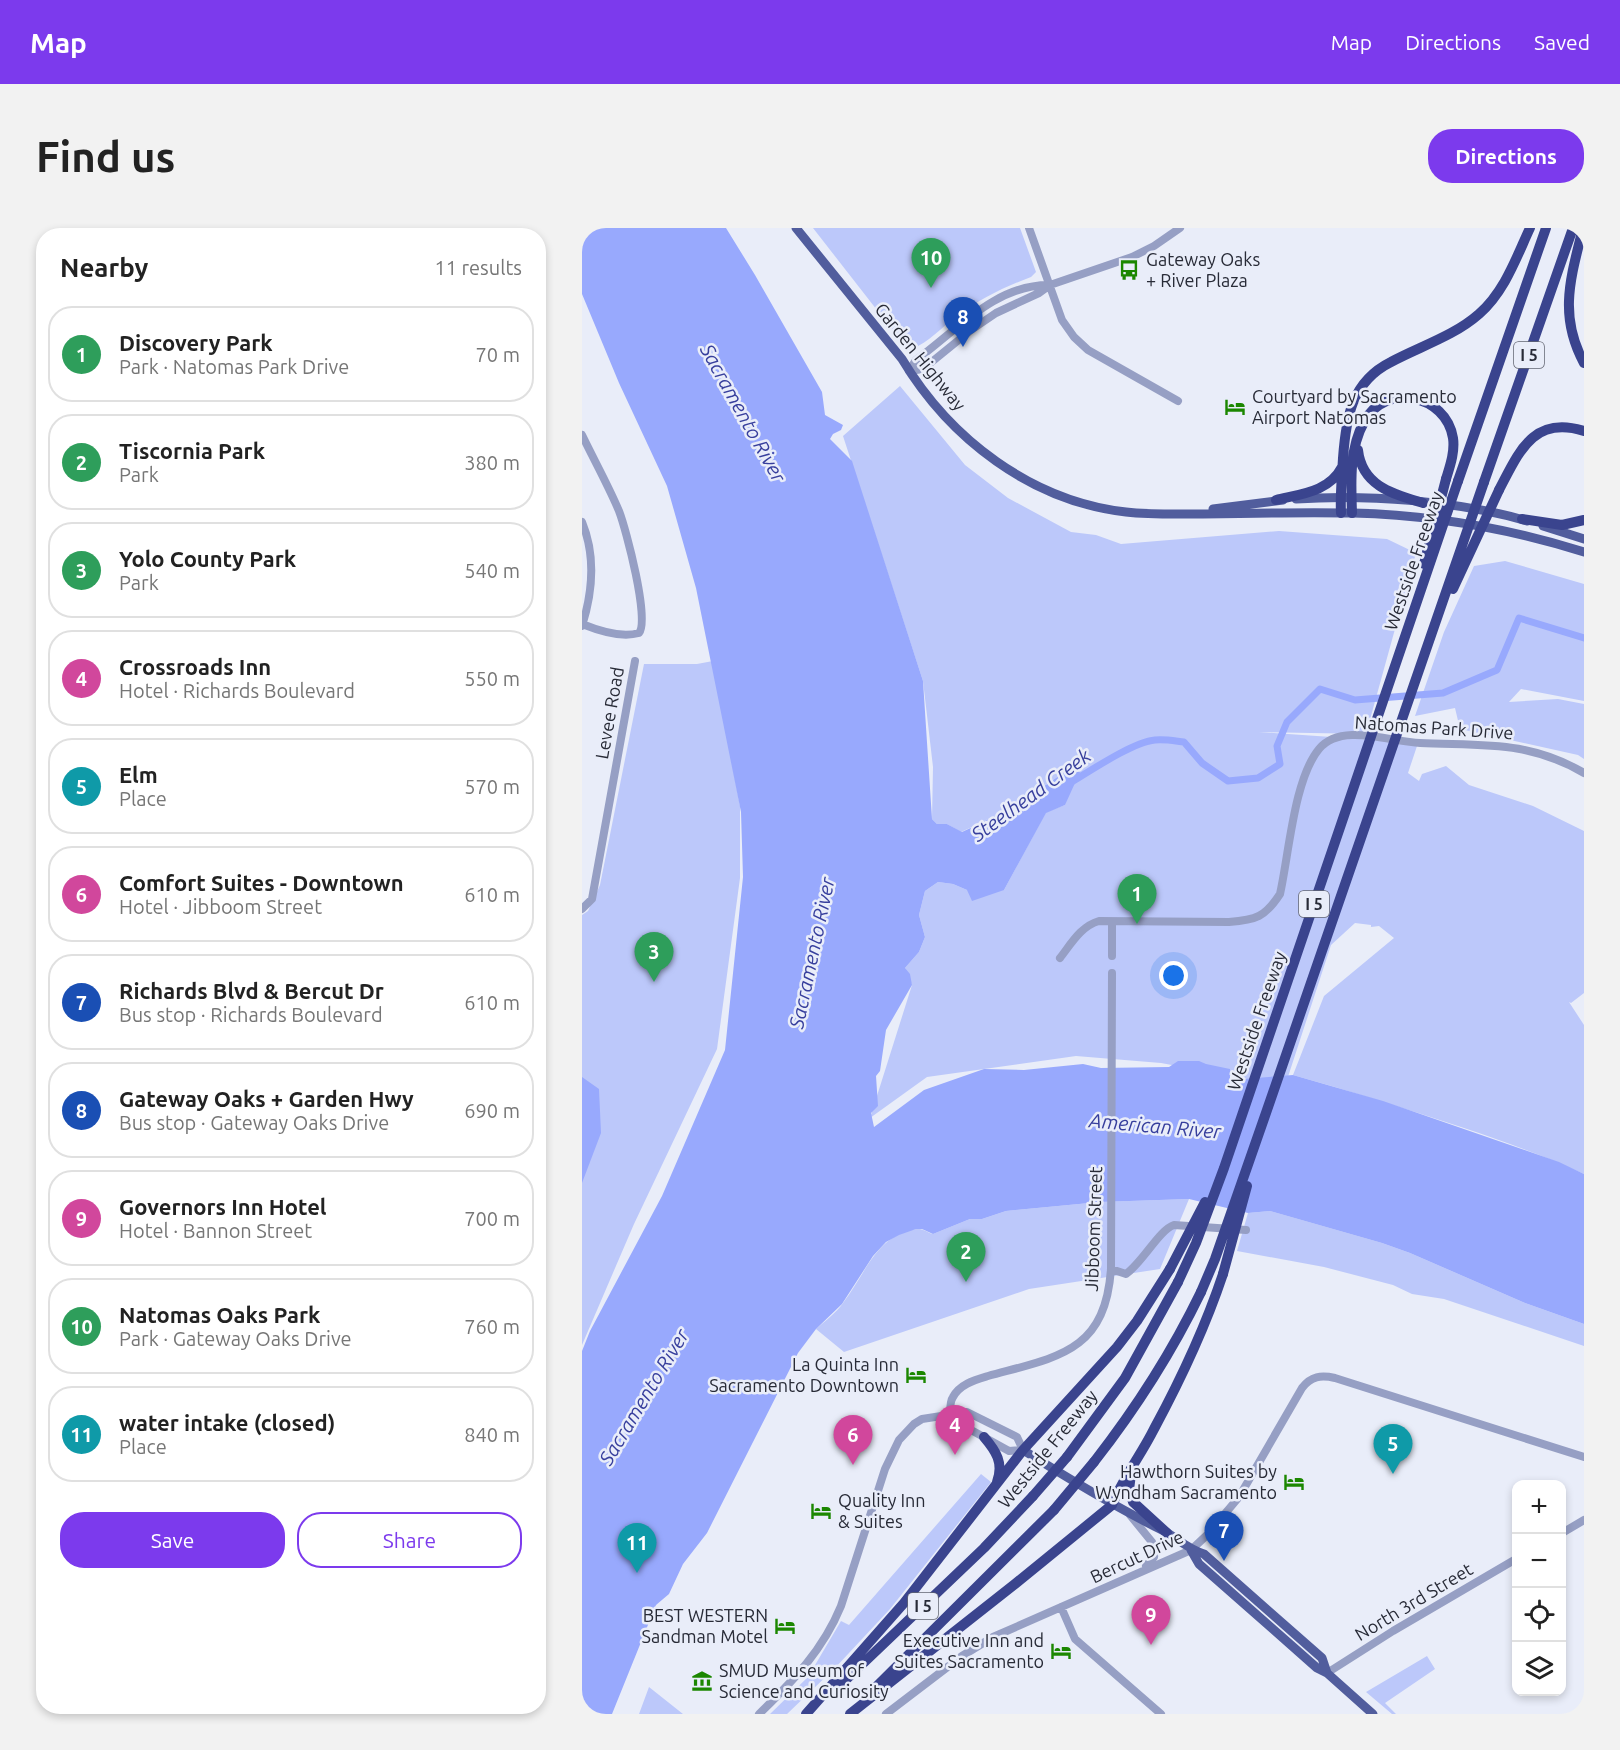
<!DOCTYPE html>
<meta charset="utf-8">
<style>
body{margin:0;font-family:Ubuntu,sans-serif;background:#f2f2f2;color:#222}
.controls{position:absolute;right:18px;bottom:18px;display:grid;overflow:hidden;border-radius:12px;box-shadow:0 3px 9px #0003}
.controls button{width:54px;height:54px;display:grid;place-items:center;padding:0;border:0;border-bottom:2px solid #e0e0e0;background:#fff;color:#222;font:30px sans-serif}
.you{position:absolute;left:592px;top:748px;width:21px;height:21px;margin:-15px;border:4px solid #fff;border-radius:50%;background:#1a73e8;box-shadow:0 0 0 9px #1a73e833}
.badge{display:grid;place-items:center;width:39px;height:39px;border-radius:50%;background:#7c3aed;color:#fff;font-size:20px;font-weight:700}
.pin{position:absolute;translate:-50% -50px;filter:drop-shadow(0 2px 3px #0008)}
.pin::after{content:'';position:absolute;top:32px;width:21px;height:18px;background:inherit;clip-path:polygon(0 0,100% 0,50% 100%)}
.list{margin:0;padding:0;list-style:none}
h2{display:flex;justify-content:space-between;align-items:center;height:78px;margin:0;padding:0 24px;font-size:26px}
h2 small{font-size:20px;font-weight:400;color:#767676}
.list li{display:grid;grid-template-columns:39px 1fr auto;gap:18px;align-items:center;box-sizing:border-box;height:96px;margin:0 12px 12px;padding:0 12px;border:2px solid #e0e0e0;border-radius:24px}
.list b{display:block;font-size:22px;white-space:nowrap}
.list p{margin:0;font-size:20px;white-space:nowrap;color:#767676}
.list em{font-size:20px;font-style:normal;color:#767676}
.actions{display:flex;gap:12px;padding:18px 24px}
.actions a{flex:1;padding:14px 0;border:2px solid #7c3aed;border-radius:24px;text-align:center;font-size:21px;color:#7c3aed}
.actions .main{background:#7c3aed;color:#fff}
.icon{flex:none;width:33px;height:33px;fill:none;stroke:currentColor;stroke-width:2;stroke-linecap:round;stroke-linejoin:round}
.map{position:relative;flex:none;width:1002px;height:1486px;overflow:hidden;border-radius:24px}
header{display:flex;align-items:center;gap:36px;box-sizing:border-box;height:84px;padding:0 30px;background:#7c3aed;color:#fff}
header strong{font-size:28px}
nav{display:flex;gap:33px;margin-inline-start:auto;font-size:21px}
.intro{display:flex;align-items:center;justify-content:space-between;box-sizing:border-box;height:144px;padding:0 36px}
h1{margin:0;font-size:42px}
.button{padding:15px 27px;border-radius:24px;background:#7c3aed;color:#fff;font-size:21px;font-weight:700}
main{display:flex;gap:36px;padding:0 36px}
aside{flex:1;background:#fff;border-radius:24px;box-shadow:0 3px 9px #0003}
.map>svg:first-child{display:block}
</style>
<header>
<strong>Map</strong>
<nav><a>Map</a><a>Directions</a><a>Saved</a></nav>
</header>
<div class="intro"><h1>Find us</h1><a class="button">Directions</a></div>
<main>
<aside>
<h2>Nearby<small>11 results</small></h2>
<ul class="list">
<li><span class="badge" style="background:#2e9e5b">1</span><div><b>Discovery Park</b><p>Park · Natomas Park Drive</p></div><em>70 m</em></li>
<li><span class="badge" style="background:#2e9e5b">2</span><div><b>Tiscornia Park</b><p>Park</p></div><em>380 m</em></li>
<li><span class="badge" style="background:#2e9e5b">3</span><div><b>Yolo County Park</b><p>Park</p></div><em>540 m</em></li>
<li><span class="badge" style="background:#d1479c">4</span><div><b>Crossroads Inn</b><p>Hotel · Richards Boulevard</p></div><em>550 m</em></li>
<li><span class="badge" style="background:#0f9aa8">5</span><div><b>Elm</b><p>Place</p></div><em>570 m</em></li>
<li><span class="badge" style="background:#d1479c">6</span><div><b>Comfort Suites - Downtown</b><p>Hotel · Jibboom Street</p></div><em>610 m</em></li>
<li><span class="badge" style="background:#1a4fb4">7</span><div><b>Richards Blvd &amp; Bercut Dr</b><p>Bus stop · Richards Boulevard</p></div><em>610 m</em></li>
<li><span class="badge" style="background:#1a4fb4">8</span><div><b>Gateway Oaks + Garden Hwy</b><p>Bus stop · Gateway Oaks Drive</p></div><em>690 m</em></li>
<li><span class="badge" style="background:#d1479c">9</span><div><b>Governors Inn Hotel</b><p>Hotel · Bannon Street</p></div><em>700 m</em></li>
<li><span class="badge" style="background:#2e9e5b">10</span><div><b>Natomas Oaks Park</b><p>Park · Gateway Oaks Drive</p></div><em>760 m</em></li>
<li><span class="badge" style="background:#0f9aa8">11</span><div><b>water intake (closed)</b><p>Place</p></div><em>840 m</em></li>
</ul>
<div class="actions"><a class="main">Save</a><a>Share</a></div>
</aside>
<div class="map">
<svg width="1002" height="1486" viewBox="0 0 1002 1486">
<rect width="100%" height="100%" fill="#e9edf9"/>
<path fill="#bcc8fa" d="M 231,0 L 438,0 L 454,44 L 449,49 C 422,59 398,71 375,88 C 360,99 347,114 330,121 L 323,118 Z
M 318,158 L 383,237 L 426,270 L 489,304 L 514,307 L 539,316 L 697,303 L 805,311 L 834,325 L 784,506 L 677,504 L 836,515 L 826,545 L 837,553 L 840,546 L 864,538 L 887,557 L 951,578 L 1002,603 L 1002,765 L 989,775 L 987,774 L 1002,797 L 1002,946 C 963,928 923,914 882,900 C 825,881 768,863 711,847 L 742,768 L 812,710 L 797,698 L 789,699 L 789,697 L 773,695 L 749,717 L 703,858 L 579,835 L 494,828 L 345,849 L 288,890 L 330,757 L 323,740 L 337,724 L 343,709 L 337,687 L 343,663 L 356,654 L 371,656 L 385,662 L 422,662 L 464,584 L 483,577 L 487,541 C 453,565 418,587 379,604 L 365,596 L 355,596 L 350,591 L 351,539 L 341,453 L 261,208 Z
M 923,333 L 1002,356 L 1002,473 L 939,461 L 927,474 L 976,471 L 1002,476 L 1002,531 L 996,527 L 878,501 L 873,480 L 833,488 L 862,404 L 892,338 Z
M 131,433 L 158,578 L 158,650 L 135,821 L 52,996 L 0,1117 L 0,687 L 6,683 L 18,657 L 62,436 L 115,436 Z
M 607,971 L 578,1041 L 447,1061 L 262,1124 L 234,1101 C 243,1093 254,1085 261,1075 C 283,1047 294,1007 334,1001 C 341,1000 345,1005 351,1006 L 388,991 L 400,991 L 424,983 L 518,974 Z
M 688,983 L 800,1015 L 828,1025 L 943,1075 L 1002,1096 L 1002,1118 L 862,1071 L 830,1066 L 811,1057 L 742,1039 L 655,1023 L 666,985 Z
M 399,1246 L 409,1254 L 308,1381 L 253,1440 L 205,1486 L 188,1486 L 226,1449 L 259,1393 L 267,1397 Z
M 845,1428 L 853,1441 L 803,1475 L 814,1486 L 810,1486 L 784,1464 Z
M 67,1459 L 101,1486 L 57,1486 Z"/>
<path fill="#98a9fd" d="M 0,0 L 144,0 L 173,47 L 240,164 L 243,187 L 261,197 L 259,202 L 251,206 L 248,211 L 270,233 L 341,453 L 350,591 L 355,596 L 365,596 L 380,604 C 418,587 453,565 487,541 L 498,544 L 483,577 L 464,585 L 422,662 L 390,673 L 385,662 L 371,656 L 356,654 L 343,663 L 337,687 L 343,709 L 337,724 L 323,740 L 328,746 L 330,757 L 304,802 L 298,843 L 294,848 L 296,878 L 289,885 L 292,899 L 342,862 L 402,841 L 442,842 L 501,836 L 519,840 L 587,839 L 596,833 L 617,833 L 624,836 L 648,841 L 648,852 L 711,847 L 801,873 L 977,934 L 1002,946 L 1002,1096 L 943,1075 L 828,1025 L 800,1015 L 688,983 L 666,985 L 607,971 L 518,974 L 424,983 L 400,991 L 388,991 L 351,1006 L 340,1001 L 334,1001 L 317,1007 L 304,1014 L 291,1028 L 260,1076 L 234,1101 L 216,1125 L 125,1305 L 101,1336 L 87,1366 L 74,1377 L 30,1486 L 0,1486 L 0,1123 L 8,1103 L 80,968 L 143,822 L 161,649 L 159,584 L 114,360 L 85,258 L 37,155 L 0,66 Z
M 0,849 L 17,861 L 19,905 L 0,955 Z"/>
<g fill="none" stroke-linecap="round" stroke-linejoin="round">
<path stroke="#98a9fd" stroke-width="7" d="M 488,555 C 508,543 551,514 573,512 C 583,511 593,513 602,514 L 620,535 L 646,553 L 676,550 L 698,536 L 695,518 L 705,494 L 738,461 L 773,472 L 861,465 L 915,442 L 937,390 L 1002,410"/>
<path stroke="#969fc4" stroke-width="8" d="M 447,0 L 480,92 L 492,109 L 506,122 L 596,173
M 327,143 L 341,141 L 389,102 L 414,85 L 457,65 L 468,57 L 550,29 L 572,18 L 598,0
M 327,143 L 334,132 C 374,103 414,56 468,57
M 0,207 C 12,232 26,257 37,283 C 44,301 68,392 57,405 C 39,410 17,403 0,396
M 0,294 C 14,328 11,363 0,398
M 0,681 L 10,671 L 53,433
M 530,694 L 530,728
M 478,730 C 489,716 499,698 517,693 L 647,694 C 674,692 683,689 698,666 C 707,626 712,551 737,521 C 759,494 809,514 838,515 C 899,518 946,512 1002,545
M 529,1041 L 544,1046 C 561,1034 577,1002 592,997 L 664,1002
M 368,1187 C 368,1181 368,1173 371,1169 C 378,1156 393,1152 406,1148 C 475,1129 523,1125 529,1041 L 530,745
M 548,1287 L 570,1314 L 573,1323 L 572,1329 L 564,1338
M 980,1305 L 1002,1292
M 479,1379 L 493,1411 L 579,1486
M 745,1445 L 811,1403 L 934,1331
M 177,1486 C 211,1453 241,1422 259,1378 L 303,1241 L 317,1212 L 332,1196 L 340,1191 L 385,1184 L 435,1209 L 441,1222 L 427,1223 L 380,1197 L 368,1187
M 304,1486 L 380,1428 L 411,1409 L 609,1322 L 625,1307 L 657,1269 L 720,1160 C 729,1148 739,1147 753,1150 L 1002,1229"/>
<path stroke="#515d9d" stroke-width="9" d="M 214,0 L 320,131 C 368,211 449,273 544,284 C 570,287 595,286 621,286 C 671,285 721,284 771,285 C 850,287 926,300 1002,324
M 714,271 C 783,266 879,273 945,293
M 631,281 L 701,272
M 961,298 L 1002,311
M 441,1222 C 487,1251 533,1279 582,1303 C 596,1311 606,1321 622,1326 L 740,1430 L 745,1445
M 609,1322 L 617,1336 L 735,1440 L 745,1445 L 791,1486"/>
<path stroke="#3a448e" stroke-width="10" d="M 1001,0 C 989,49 976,87 1002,135
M 776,222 C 780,258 811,266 841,275
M 876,253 L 964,0
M 902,254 L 991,0
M 917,262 C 937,224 951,187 1002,203
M 694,272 C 719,266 747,264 760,239
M 759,285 C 758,267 760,249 761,230 C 764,190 769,154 809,134 C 839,118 872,108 897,86 C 923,63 934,30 948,0
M 770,285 C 769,255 767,221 782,194 C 803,154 864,166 871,210 C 873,224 868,238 864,251
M 940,291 L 980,297 L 1002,292
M 402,1209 C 414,1223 422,1235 415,1254
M 485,1229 L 543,1150 L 596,1054
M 512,1234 C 555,1179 589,1126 619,1064
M 549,1246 L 547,1262 L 551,1274 L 585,1305
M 294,1459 L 472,1282
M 250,1465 L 402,1320 L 451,1268
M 224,1486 L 322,1375 L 441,1222 L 535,1119 L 555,1093 L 588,1041
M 268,1486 L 433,1356 L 530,1277 C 541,1250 559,1227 572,1201 C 599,1151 623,1100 641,1046"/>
<path stroke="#3a448e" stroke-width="10" d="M 842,336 L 864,251
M 871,361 L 917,262
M 588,1041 L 623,974
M 641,1046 L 665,958
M 596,1054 L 614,1015 L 642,940 L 876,253
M 619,1064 L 633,1031 L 685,882 L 902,254
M 451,1268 L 485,1229
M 472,1282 L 512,1234"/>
</g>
<defs>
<g id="bus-bare" transform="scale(1.62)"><path d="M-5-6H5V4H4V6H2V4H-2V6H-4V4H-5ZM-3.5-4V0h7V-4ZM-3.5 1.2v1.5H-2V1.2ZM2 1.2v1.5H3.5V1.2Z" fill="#1b8700" stroke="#e9edf9" stroke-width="2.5" paint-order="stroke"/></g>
<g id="hotel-bare" transform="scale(1.62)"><path d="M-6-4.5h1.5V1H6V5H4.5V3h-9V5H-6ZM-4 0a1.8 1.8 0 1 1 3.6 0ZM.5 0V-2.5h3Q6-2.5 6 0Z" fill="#1b8700" stroke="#e9edf9" stroke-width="2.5" paint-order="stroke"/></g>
<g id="museum-bare" transform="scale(1.62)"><path d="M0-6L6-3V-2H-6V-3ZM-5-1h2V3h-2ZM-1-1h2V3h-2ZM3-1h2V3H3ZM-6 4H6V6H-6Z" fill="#1b8700" stroke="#e9edf9" stroke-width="2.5" paint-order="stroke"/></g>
</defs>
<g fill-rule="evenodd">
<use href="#bus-bare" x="547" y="42"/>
<use href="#hotel-bare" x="653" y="179"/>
<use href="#hotel-bare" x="334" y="1147"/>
<use href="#hotel-bare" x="712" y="1254"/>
<use href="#hotel-bare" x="239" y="1283"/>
<use href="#hotel-bare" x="203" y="1398"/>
<use href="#hotel-bare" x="479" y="1423"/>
<use href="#museum-bare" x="120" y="1453"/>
</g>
<g text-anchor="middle" stroke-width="5" stroke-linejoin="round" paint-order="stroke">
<g fill="#e9edf9" stroke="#626571" stroke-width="1.5">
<rect x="932" y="114" width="30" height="26" rx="4.5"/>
<rect x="717" y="663" width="30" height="26" rx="4.5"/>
<rect x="326" y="1365" width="30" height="26" rx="4.5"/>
</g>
<g font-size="16" font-weight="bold" fill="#282b37">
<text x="947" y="133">I 5</text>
<text x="732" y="682">I 5</text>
<text x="341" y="1384">I 5</text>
</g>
<g font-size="18" fill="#282b37" stroke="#e9edf9" text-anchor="start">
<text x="564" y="38">Gateway Oaks<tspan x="564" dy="21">+ River Plaza</tspan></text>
<text x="670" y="175">Courtyard by Sacramento<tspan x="670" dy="21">Airport Natomas</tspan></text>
<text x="317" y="1143" text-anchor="end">La Quinta Inn<tspan x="317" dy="21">Sacramento Downtown</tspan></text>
<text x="695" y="1250" text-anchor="end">Hawthorn Suites by<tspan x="695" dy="21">Wyndham Sacramento</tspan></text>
<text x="256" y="1279">Quality Inn<tspan x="256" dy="21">&amp; Suites</tspan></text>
<text x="186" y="1394" text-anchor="end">BEST WESTERN<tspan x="186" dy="21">Sandman Motel</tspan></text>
<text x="462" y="1419" text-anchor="end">Executive Inn and<tspan x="462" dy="21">Suites Sacramento</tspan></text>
<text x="137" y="1449">SMUD Museum of<tspan x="137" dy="21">Science and Curiosity</tspan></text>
</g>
<g font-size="18" fill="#282b37" stroke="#e9edf9">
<text transform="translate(338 129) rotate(51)" y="6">Garden Highway</text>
<text transform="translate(832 333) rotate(-71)" y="6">Westside Freeway</text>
<text transform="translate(28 485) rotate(-80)" y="6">Levee Road</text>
<text transform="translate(852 500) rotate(4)" y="6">Natomas Park Drive</text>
<text transform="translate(675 793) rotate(-71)" y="6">Westside Freeway</text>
<text transform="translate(512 1001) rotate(-88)" y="6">Jibboom Street</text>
<text transform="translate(466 1221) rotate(-51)" y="6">Westside Freeway</text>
<text transform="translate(555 1329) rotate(-25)" y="6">Bercut Drive</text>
<text transform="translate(832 1374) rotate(-31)" y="6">North 3rd Street</text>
</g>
<g font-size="20" font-style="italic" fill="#373f9d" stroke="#e9edf9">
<text transform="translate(161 185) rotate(61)" y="7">Sacramento River</text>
<text transform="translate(449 567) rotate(-36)" y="7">Steelhead Creek</text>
<text transform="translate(230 725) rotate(-78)" y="7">Sacramento River</text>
<text transform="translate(573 898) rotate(5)" y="7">American River</text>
<text transform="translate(62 1169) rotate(-59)" y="7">Sacramento River</text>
</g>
</g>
</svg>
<div class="controls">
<button>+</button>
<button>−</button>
<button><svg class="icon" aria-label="locate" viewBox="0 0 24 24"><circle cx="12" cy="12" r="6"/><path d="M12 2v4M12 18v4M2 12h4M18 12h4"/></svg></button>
<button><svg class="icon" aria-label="layers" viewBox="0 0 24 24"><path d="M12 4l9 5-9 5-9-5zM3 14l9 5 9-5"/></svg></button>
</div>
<div class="you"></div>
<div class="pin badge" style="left:555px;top:696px;background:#2e9e5b">1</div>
<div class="pin badge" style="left:384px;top:1054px;background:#2e9e5b">2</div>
<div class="pin badge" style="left:72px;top:754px;background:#2e9e5b">3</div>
<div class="pin badge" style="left:373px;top:1227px;background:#d1479c">4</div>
<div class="pin badge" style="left:811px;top:1246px;background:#0f9aa8">5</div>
<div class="pin badge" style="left:271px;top:1237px;background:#d1479c">6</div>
<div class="pin badge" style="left:642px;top:1333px;background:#1a4fb4">7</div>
<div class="pin badge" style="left:381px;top:119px;background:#1a4fb4">8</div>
<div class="pin badge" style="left:569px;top:1417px;background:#d1479c">9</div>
<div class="pin badge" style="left:349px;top:60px;background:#2e9e5b">10</div>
<div class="pin badge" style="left:55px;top:1345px;background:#0f9aa8">11</div>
</div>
</main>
